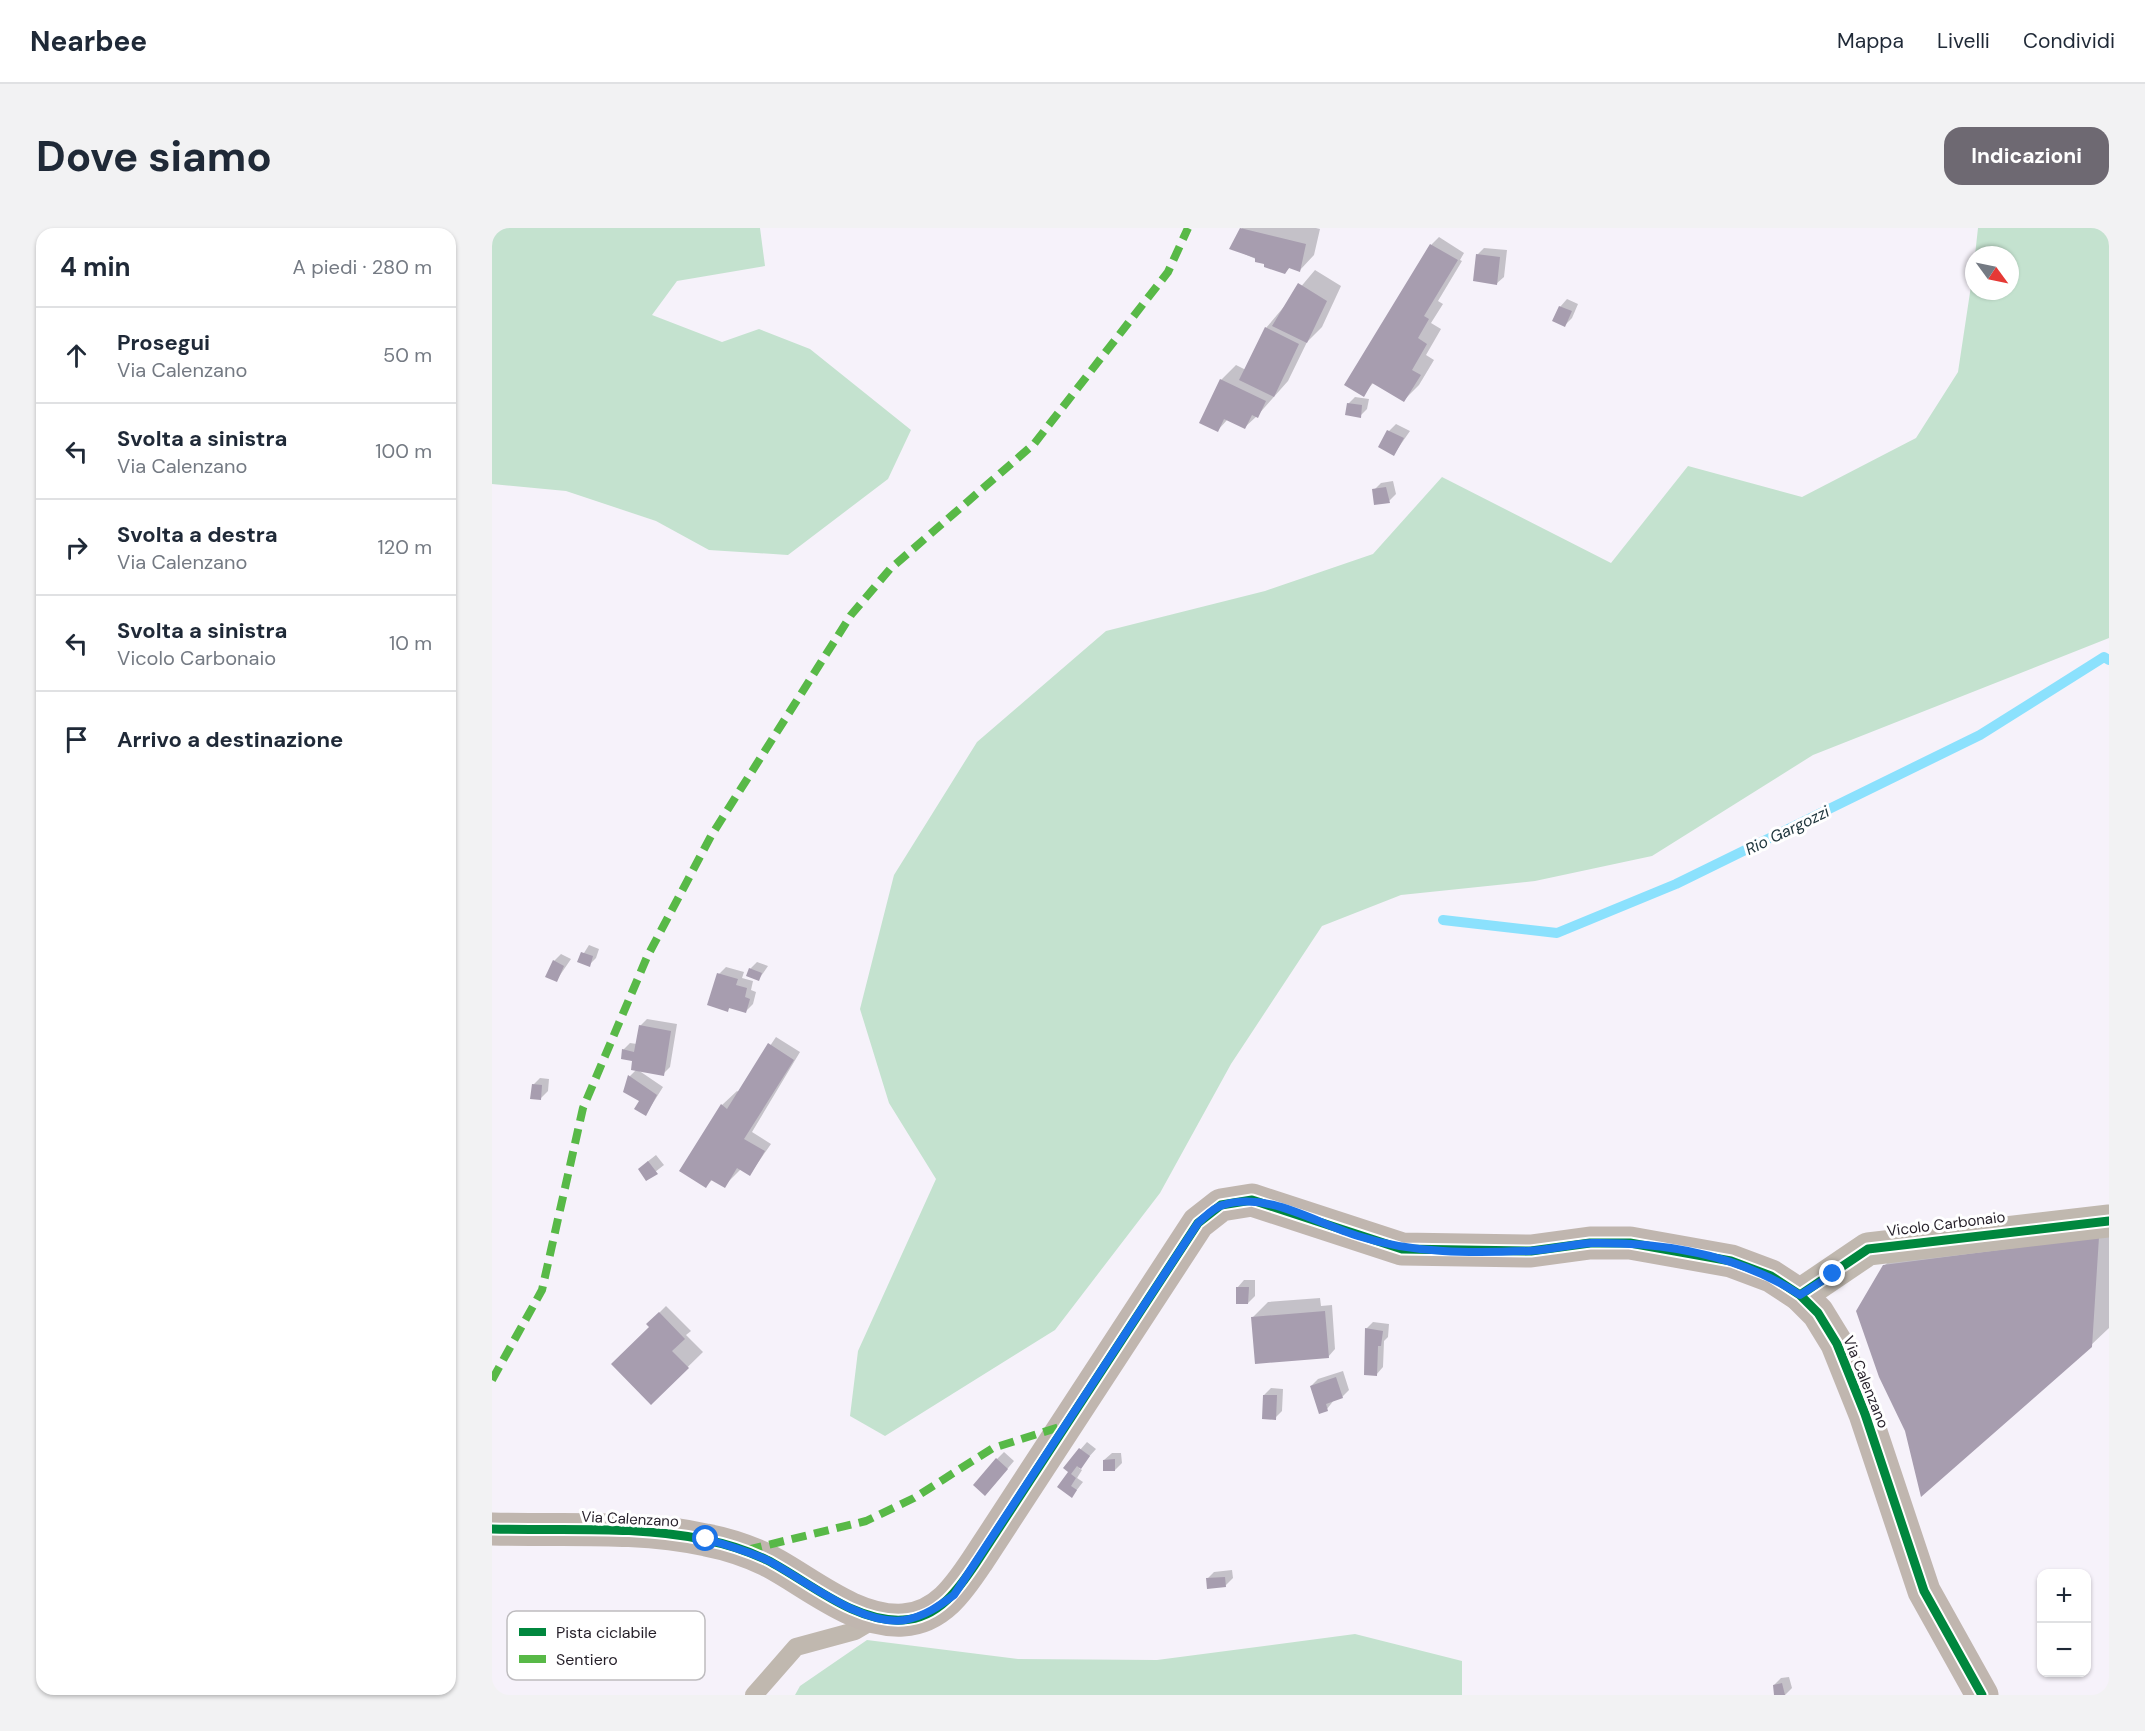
<!DOCTYPE html>
<html lang="it">
<meta charset="utf-8">
<style>
body{margin:0;font-family:"DM Sans",sans-serif;background:#f2f2f3;color:#1f2937}
.controls{position:absolute;right:18px;bottom:18px;display:grid;overflow:hidden;border-radius:12px;box-shadow:0 2px 4px #0004}
.controls button{width:54px;height:54px;display:grid;place-items:center;padding:0;border:0;border-bottom:2px solid #e0e1e3;background:#fff;color:#1f2937;font:30px sans-serif}
.compass{position:absolute;left:1473px;top:18px;width:54px;height:54px;border-radius:50%;background:#fff;box-shadow:0 2px 4px #0004;rotate:123deg}
.stop{position:absolute;width:18px;height:18px;margin:-14px;border:4px solid #1a73e8;border-radius:50%;background:#fff}
.stop.end{background:#1a73e8;border-color:#fff;box-shadow:0 2px 6px #0008}
.list{margin:0;padding:0;list-style:none}
h2{display:flex;justify-content:space-between;align-items:center;height:78px;margin:0;padding:0 24px;font-size:26px}
h2 small{font-size:20px;font-weight:400;color:#747a83}
.list li{display:grid;grid-template-columns:39px 1fr auto;gap:18px;align-items:center;box-sizing:border-box;height:96px;padding:0 24px;border-top:2px solid #e0e1e3}
.list b{display:block;font-size:22px;white-space:nowrap}
.list p{margin:0;font-size:20px;white-space:nowrap;color:#747a83}
.list em{font-size:20px;font-style:normal;color:#747a83}
.icon{flex:none;width:33px;height:33px;fill:none;stroke:currentColor;stroke-width:2;stroke-linecap:round;stroke-linejoin:round}
.map{position:relative;flex:none;width:1617px;height:1467px;overflow:hidden;border-radius:18px}
header{display:flex;align-items:center;gap:36px;box-sizing:border-box;height:84px;padding:0 30px;background:#fff;border-bottom:2px solid #e0e1e3}
header strong{font-size:28px}
nav{display:flex;gap:33px;margin-inline-start:auto;font-size:21px}
.intro{display:flex;align-items:center;justify-content:space-between;box-sizing:border-box;height:144px;padding:0 36px}
h1{margin:0;font-size:42px}
.button{padding:15px 27px;border-radius:18px;background:#6e6972;color:#fff;font-size:21px;font-weight:700}
main{display:flex;gap:36px;padding:0 36px}
aside{flex:1;background:#fff;border-radius:18px;box-shadow:0 2px 4px #0004}
.map>svg:first-child{display:block}
</style>
<header>
<strong>Nearbee</strong>
<nav><a>Mappa</a><a>Livelli</a><a>Condividi</a></nav>
</header>
<div class="intro"><h1>Dove siamo</h1><a class="button">Indicazioni</a></div>
<main>
<aside>
<h2>4 min<small>A piedi · 280 m</small></h2>
<ul class="list">
<li><svg class="icon" aria-label="ahead" viewBox="0 0 24 24"><path d="M12 20V5M6 11l6-6 6 6"/></svg><div><b>Prosegui</b><p>Via Calenzano</p></div><em>50 m</em></li>
<li><svg class="icon" aria-label="left" viewBox="0 0 24 24"><path d="M17 20v-9H6M10 6l-5 5 5 5"/></svg><div><b>Svolta a sinistra</b><p>Via Calenzano</p></div><em>100 m</em></li>
<li><svg class="icon" aria-label="right" viewBox="0 0 24 24"><path d="M7 20v-9h11M14 6l5 5-5 5"/></svg><div><b>Svolta a destra</b><p>Via Calenzano</p></div><em>120 m</em></li>
<li><svg class="icon" aria-label="left" viewBox="0 0 24 24"><path d="M17 20v-9H6M10 6l-5 5 5 5"/></svg><div><b>Svolta a sinistra</b><p>Vicolo Carbonaio</p></div><em>10 m</em></li>
<li><svg class="icon" aria-label="arrive" viewBox="0 0 24 24"><path d="M6 21V4h12l-3 4 3 4H6"/></svg><div><b>Arrivo a destinazione</b></div></li>
</ul>
</aside>
<div class="map">
<svg width="1617" height="1467" viewBox="0 0 1617 1467">
<rect width="100%" height="100%" fill="#f6f2fa"/>
<path fill="#c4e2cf" d="M 0,0 L 268,0 L 273,38 L 185,53 L 160,87 L 230,114 L 267,101 L 318,121 L 419,202 L 396,251 L 296,327 L 217,322 L 164,293 L 74,263 L 0,256 Z
M 1486,0 L 1617,0 L 1617,410 L 1321,527 L 1160,628 L 1043,653 L 909,667 L 830,698 L 739,836 L 668,965 L 563,1102 L 393,1208 L 358,1188 L 366,1123 L 444,951 L 397,875 L 368,781 L 402,647 L 485,514 L 614,403 L 773,363 L 881,326 L 950,249 L 1119,335 L 1196,238 L 1310,269 L 1424,210 L 1466,144 L 1482,38 L 1482,63 L 1518,63 L 1518,27 L 1483,27 Z
M 863,1406 L 970,1433 L 970,1467 L 303,1467 L 308,1458 L 375,1412 L 526,1431 L 665,1432 Z"/>
<path fill="#0003" d="M 750,0 L 824,0 L 828,1 L 822,27 L 808,42 L 798,39 L 793,44 L 739,20 Z
M 947,9 L 972,25 L 968,32 L 970,33 L 946,73 L 951,76 L 939,95 L 949,101 L 934,127 L 942,132 L 927,157 L 912,172 L 882,154 L 871,167 L 854,156 L 940,16 Z
M 992,20 L 1015,22 L 1012,49 L 1004,56 L 985,27 Z
M 823,42 L 849,58 L 830,99 L 815,114 L 796,153 L 765,188 L 753,199 L 736,191 L 726,202 L 729,152 L 744,137 L 754,142 L 774,100 Z
M 1075,71 L 1086,76 L 1080,90 L 1073,97 L 1068,79 Z
M 863,169 L 877,171 L 875,181 L 868,188 L 856,176 Z
M 904,196 L 918,203 L 902,226 L 897,203 Z
M 901,253 L 904,266 L 897,273 L 882,262 L 889,255 Z
M 97,717 L 107,721 L 104,730 L 97,737 L 87,733 Z
M 69,726 L 79,731 L 64,753 L 62,733 Z
M 265,734 L 276,738 L 267,751 L 258,741 Z
M 234,739 L 252,744 L 250,750 L 261,753 L 259,762 L 264,764 L 261,776 L 254,783 L 239,779 L 235,782 L 227,746 Z
M 155,791 L 185,796 L 178,839 L 171,846 L 146,842 L 171,859 L 154,886 L 149,872 L 133,863 L 138,848 L 144,842 L 142,832 L 131,822 L 138,815 L 145,816 L 148,798 Z
M 284,809 L 308,824 L 260,904 L 279,916 L 258,946 L 249,941 L 232,958 L 221,951 L 214,958 L 230,877 L 245,863 L 247,864 Z
M 48,850 L 57,851 L 56,863 L 49,870 L 41,857 Z
M 164,927 L 172,937 L 154,951 L 155,934 Z
M 1617,983 L 1617,1100 L 1598,1118 L 1392,1038 L 1422,1008 Z
M 752,1052 L 763,1052 L 763,1068 L 756,1075 L 745,1060 Z
M 828,1070 L 829,1078 L 840,1077 L 843,1121 L 836,1129 L 761,1089 L 776,1074 Z
M 174,1078 L 199,1103 L 194,1107 L 211,1124 L 159,1175 L 159,1099 L 156,1096 Z
M 881,1094 L 897,1096 L 896,1109 L 892,1113 L 891,1139 L 884,1147 L 874,1101 Z
M 851,1143 L 857,1162 L 850,1169 L 842,1172 L 835,1181 L 819,1158 L 826,1151 Z
M 779,1160 L 791,1161 L 790,1183 L 783,1190 L 772,1167 Z
M 595,1214 L 604,1221 L 587,1240 L 590,1242 L 585,1250 L 591,1254 L 580,1268 L 567,1259 L 578,1243 L 573,1239 Z
M 512,1224 L 522,1233 L 500,1259 L 505,1231 Z
M 620,1225 L 629,1225 L 630,1235 L 623,1242 L 612,1232 Z
M 740,1342 L 741,1350 L 733,1358 L 715,1351 L 722,1344 Z
M 1297,1449 L 1300,1460 L 1293,1467 L 1284,1467 L 1282,1457 L 1289,1450 Z"/>
<g fill="none" stroke-linecap="round" stroke-linejoin="round">
<path stroke="#8be1fd" stroke-width="10" d="M 951,692 L 1065,705 L 1184,656 L 1488,507 L 1612,429 L 1617,432"/>
</g>
<path fill="#a79daf" d="M 748,0 L 814,16 L 808,44 L 797,40 L 793,46 L 772,39 L 772,36 L 763,34 L 763,30 L 737,21 Z
M 938,16 L 966,32 L 932,88 L 937,91 L 926,110 L 935,116 L 920,142 L 929,147 L 912,174 L 880,155 L 872,169 L 852,157 Z
M 984,26 L 1008,29 L 1005,57 L 981,53 Z
M 806,55 L 835,73 L 815,115 L 780,98 Z
M 1067,78 L 1080,83 L 1073,99 L 1060,93 Z
M 773,99 L 807,116 L 782,169 L 747,152 Z
M 728,151 L 774,173 L 766,190 L 760,187 L 753,201 L 732,191 L 726,204 L 707,195 Z
M 855,175 L 870,177 L 869,190 L 853,187 Z
M 895,202 L 912,210 L 902,228 L 886,219 Z
M 894,259 L 898,275 L 882,277 L 880,261 Z
M 89,724 L 101,728 L 98,739 L 85,734 Z
M 61,732 L 72,738 L 65,754 L 53,749 Z
M 257,740 L 270,745 L 267,753 L 254,748 Z
M 225,745 L 246,751 L 244,757 L 255,760 L 253,769 L 258,771 L 254,785 L 237,780 L 236,784 L 215,777 Z
M 147,797 L 179,803 L 172,848 L 139,842 L 140,833 L 129,831 L 130,821 L 142,824 Z
M 276,815 L 302,832 L 252,911 L 273,923 L 258,948 L 245,940 L 233,960 L 219,952 L 214,960 L 187,943 L 229,876 L 235,881 Z
M 136,847 L 165,867 L 154,888 L 142,881 L 147,873 L 131,864 Z
M 40,856 L 50,857 L 49,872 L 38,871 Z
M 156,933 L 166,946 L 154,953 L 146,941 Z
M 1607,1009 L 1600,1119 L 1429,1269 L 1413,1203 L 1387,1149 L 1364,1083 L 1391,1037 Z
M 744,1059 L 757,1059 L 756,1076 L 744,1076 Z
M 833,1083 L 837,1130 L 763,1136 L 759,1089 Z
M 167,1084 L 193,1111 L 180,1123 L 197,1140 L 159,1177 L 119,1136 L 157,1099 L 154,1096 Z
M 873,1100 L 891,1103 L 889,1118 L 886,1118 L 885,1148 L 872,1147 Z
M 844,1149 L 851,1170 L 834,1176 L 836,1183 L 827,1186 L 818,1158 Z
M 771,1167 L 785,1167 L 784,1192 L 770,1191 Z
M 587,1220 L 598,1228 L 589,1241 L 585,1238 L 579,1246 L 584,1250 L 579,1258 L 585,1262 L 580,1270 L 565,1259 L 576,1244 L 571,1240 Z
M 504,1230 L 516,1241 L 493,1268 L 481,1257 Z
M 623,1231 L 623,1243 L 611,1243 L 611,1232 Z
M 733,1349 L 734,1359 L 715,1361 L 714,1350 Z
M 1290,1455 L 1293,1467 L 1282,1467 L 1281,1457 Z"/>
<g fill="none" stroke-linecap="round" stroke-linejoin="round">
<path stroke="#c0b8af" stroke-width="18" d="M 262,1467 L 304,1419 L 363,1403 L 385,1390"/>
<path stroke="#c0b8af" stroke-width="33" d="M 1308,1067 L 1376,1021 L 1617,993"/>
<path stroke="#c0b6af" stroke-width="33" d="M 0,1301 C 70,1303 145,1297 214,1312 C 235,1316 256,1323 275,1332 C 316,1353 362,1395 411,1392 C 448,1390 468,1359 486,1332 L 706,995 L 729,977 L 760,972 L 910,1021 L 1039,1023 L 1098,1015 L 1138,1015 L 1239,1033 L 1279,1048 L 1308,1067 L 1326,1085 L 1345,1116 L 1373,1186 L 1432,1363 L 1490,1467"/>
<path stroke="#58b947" stroke-width="8" stroke-dasharray="15 8" stroke-linecap="butt" d="M 0,1152 L 50,1062 L 91,880 L 155,729 L 219,608 L 359,387 L 398,341 L 542,216 L 676,44 L 696,0
M 255,1322 L 374,1293 L 422,1270 L 501,1220 L 574,1197"/>
<g stroke="#fff" stroke-width="13">
<path id="cycleway" d="M 1308,1067 L 1376,1021 L 1617,993
M 0,1301 C 70,1303 145,1297 214,1312 C 235,1316 256,1323 275,1332 C 316,1353 362,1395 411,1392 C 448,1390 468,1359 486,1332 L 706,995 L 729,977 L 760,972 L 910,1021 L 1039,1023 L 1098,1015 L 1138,1015 L 1239,1033 L 1279,1048 L 1308,1067 L 1326,1085 L 1345,1116 L 1373,1186 L 1432,1363 L 1490,1467"/>
</g>
<use href="#cycleway" stroke="#00873e" stroke-width="9"/>
</g>
<g fill="none" stroke-linecap="round" stroke-linejoin="round">
<path stroke="#1a73e8" stroke-width="8" d="M 214,1311 C 235,1317 255,1323 275,1332 C 312,1351 370,1399 413,1392 C 433,1388 447,1378 462,1367 L 706,995 C 713,989 722,979 731,977 C 777,963 823,995 866,1008 C 922,1026 979,1025 1037,1023 C 1058,1022 1079,1016 1100,1015 C 1174,1014 1247,1027 1308,1067 L 1341,1046"/>
</g>
<g text-anchor="middle" stroke-width="6" stroke-linejoin="round" paint-order="stroke">
<g font-size="15" fill="#251f29" stroke="#fff">
<text transform="translate(1454 996) rotate(-7)" y="5">Vicolo Carbonaio</text>
<text transform="translate(1374 1154) rotate(68)" y="5">Via Calenzano</text>
<text transform="translate(138 1291) rotate(3)" y="5">Via Calenzano</text>
</g>
<g font-size="16" font-style="italic" fill="#20363d" stroke="#fff">
<text transform="translate(1295 602) rotate(-26)" y="6">Rio Gargozzi</text>
</g>
</g>
<rect x="15" y="1383" width="198" height="69" rx="9" fill="#fff" stroke="#bebcbf" stroke-width="1.5"/>
<rect x="27" y="1400" width="27" height="8" fill="#00873e"/>
<rect x="27" y="1427" width="27" height="8" fill="#58b947"/>
<g font-size="16" fill="#251f29">
<text x="64" y="1410">Pista ciclabile</text>
<text x="64" y="1437">Sentiero</text>
</g>
</svg>
<div class="controls">
<button>+</button>
<button>−</button>
</div>
<svg class="compass" viewBox="-18 -18 36 36"><path d="M0-13l5 13h-10z" fill="#e53935"/><path d="M0 13l5-13h-10z" fill="#747a83"/></svg>
<div class="stop" style="left:214px;top:1311px"></div>
<div class="stop end" style="left:1341px;top:1046px"></div>
</div>
</main>
